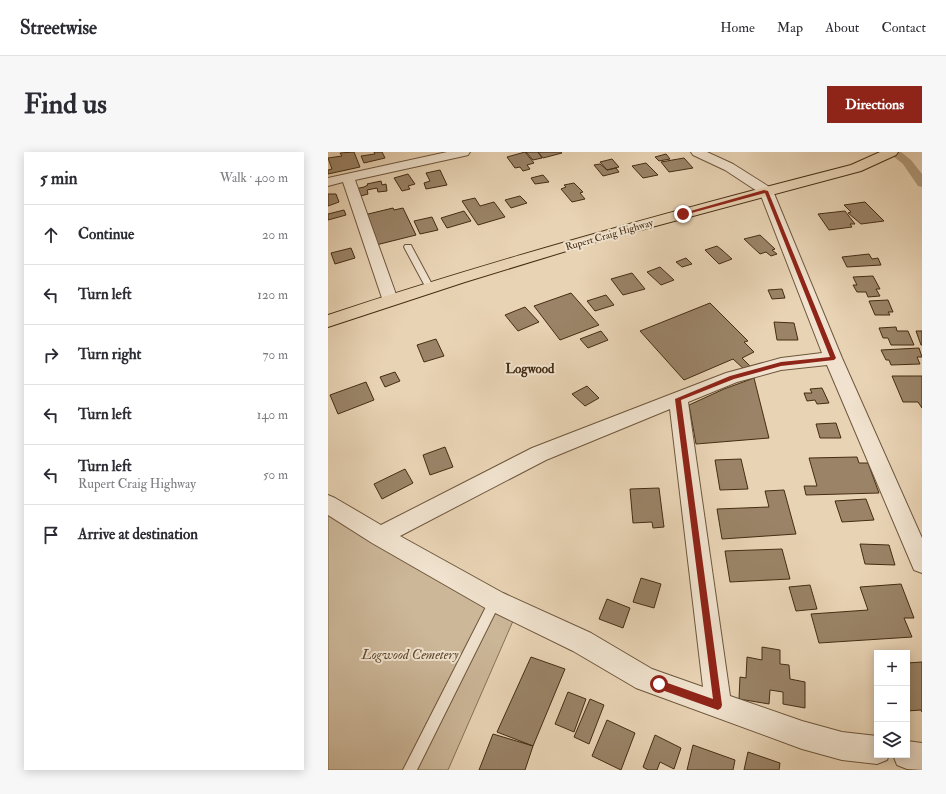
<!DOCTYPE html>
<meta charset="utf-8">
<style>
body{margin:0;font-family:"IM FELL Double Pica",serif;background:#f7f7f7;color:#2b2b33}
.controls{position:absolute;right:12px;bottom:12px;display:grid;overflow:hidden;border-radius:0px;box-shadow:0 2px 10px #0003}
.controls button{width:36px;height:36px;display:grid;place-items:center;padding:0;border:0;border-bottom:1px solid #e1e1e2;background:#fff;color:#2b2b33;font:20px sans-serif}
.stop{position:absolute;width:12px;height:12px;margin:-9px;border:3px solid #8f2418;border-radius:50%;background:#fff}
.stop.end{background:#8f2418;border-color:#fff;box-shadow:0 1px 4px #0008}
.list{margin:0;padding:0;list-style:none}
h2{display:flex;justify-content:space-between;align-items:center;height:52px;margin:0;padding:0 16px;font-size:17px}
h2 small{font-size:13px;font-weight:400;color:#7c7c81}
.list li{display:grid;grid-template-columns:26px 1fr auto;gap:12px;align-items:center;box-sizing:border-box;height:60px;padding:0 16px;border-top:1px solid #e1e1e2}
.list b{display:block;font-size:15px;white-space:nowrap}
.list p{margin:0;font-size:13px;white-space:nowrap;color:#7c7c81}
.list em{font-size:13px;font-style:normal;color:#7c7c81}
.icon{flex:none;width:22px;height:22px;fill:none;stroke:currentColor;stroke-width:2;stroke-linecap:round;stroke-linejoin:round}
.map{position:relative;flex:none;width:594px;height:618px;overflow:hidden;border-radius:0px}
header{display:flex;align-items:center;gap:24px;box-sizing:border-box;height:56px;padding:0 20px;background:#fff;border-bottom:1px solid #e1e1e2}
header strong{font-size:19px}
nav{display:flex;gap:22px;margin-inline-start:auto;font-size:14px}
.intro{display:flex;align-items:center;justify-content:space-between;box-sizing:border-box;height:96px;padding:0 24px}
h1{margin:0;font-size:28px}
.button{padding:10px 18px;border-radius:0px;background:#8f2418;color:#fff;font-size:14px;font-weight:700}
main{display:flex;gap:24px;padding:0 24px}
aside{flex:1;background:#fff;border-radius:0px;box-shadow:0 2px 10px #0003}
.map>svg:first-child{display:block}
</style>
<header>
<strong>Streetwise</strong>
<nav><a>Home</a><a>Map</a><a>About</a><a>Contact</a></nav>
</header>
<div class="intro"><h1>Find us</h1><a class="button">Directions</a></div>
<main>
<aside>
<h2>5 min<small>Walk · 400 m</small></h2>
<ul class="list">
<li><svg class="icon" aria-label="ahead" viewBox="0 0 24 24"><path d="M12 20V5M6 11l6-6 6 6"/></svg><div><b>Continue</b></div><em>20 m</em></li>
<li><svg class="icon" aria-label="left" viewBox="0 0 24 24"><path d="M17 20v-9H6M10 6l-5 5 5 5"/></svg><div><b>Turn left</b></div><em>120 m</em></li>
<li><svg class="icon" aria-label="right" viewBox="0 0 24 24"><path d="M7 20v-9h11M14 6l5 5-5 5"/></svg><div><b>Turn right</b></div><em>70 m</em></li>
<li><svg class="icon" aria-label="left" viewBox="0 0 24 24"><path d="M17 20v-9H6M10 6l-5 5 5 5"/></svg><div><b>Turn left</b></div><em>140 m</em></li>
<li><svg class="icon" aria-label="left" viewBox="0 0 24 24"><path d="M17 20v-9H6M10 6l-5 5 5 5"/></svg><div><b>Turn left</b><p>Rupert Craig Highway</p></div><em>50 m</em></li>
<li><svg class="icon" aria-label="arrive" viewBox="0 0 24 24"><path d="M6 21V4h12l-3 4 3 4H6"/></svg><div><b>Arrive at destination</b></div></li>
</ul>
</aside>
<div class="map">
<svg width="594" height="618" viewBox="0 0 594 618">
<rect width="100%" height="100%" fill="#e8d3b4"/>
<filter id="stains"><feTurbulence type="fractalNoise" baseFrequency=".005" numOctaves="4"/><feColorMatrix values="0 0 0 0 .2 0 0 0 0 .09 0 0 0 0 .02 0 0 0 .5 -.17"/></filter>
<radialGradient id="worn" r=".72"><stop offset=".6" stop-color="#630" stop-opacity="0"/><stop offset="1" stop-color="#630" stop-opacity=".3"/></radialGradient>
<path fill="#ccb799" stroke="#887256" d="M 0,351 L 185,469 L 120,618 L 0,618 Z"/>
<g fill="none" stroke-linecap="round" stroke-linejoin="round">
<path fill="#b19b7d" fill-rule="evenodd" d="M 560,0 L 573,0 L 583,8 L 594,22 L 594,35 L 590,34 L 575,12 Z"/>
</g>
<path fill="#9a8367" stroke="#452d13" d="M 26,0 L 32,15 L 0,22 L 0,18 L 4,17 L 0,6 L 14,4 L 12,1 Z
M 46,0 L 54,0 L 57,6 L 36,11 L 33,4 L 47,2 Z
M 197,0 L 206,11 L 199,13 L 202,17 L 195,19 L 192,15 L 187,16 L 179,5 Z
M 198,0 L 210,0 L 214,6 L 205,8 Z
M 210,0 L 233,0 L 234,1 L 215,6 Z
M 338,2 L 342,7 L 331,9 L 327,5 Z
M 356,6 L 365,16 L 341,20 L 333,10 Z
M 284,7 L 291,15 L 279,18 L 272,10 Z
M 318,11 L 330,23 L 315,26 L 304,14 Z
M 272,12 L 279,18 L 288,16 L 291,20 L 275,24 L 266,13 Z
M 112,18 L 119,33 L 98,37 L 96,31 L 102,29 L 98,21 Z
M 80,22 L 87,32 L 80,34 L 82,37 L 74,39 L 66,26 Z
M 215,23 L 221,30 L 207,32 L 203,26 Z
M 53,29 L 54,33 L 58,32 L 59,39 L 50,40 L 49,36 L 39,38 L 40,42 L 29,45 L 27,37 L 36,35 L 40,33 L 39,32 Z
M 246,31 L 255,40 L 252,41 L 257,47 L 244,50 L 233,37 L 238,35 L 236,33 Z
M 0,42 L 8,42 L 11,50 L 0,54 Z
M 192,44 L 199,51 L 183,56 L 177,48 Z
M 147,46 L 152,54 L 166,50 L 177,65 L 150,73 L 134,49 Z
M 537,50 L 556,69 L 533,72 L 520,61 L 523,60 L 516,53 Z
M 65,56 L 66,58 L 75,56 L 88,83 L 48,93 L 36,63 Z
M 16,58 L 18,63 L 0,68 L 0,62 Z
M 136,59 L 143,69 L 119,76 L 113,66 Z
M 517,59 L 527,72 L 522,72 L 524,75 L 501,78 L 490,62 Z
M 104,65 L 110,78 L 92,82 L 86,69 Z
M 432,83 L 447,97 L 444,98 L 449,102 L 443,104 L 438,100 L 432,102 L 416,87 Z
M 389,94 L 394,98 L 404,107 L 391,112 L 377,98 Z
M 23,96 L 27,106 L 7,112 L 3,101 Z
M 541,102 L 544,107 L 550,106 L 553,113 L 519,115 L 514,105 Z
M 358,106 L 364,112 L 354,115 L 348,110 Z
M 332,115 L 346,128 L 333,133 L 319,120 Z
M 304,121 L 317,137 L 295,143 L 283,127 Z
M 545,124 L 552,137 L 548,137 L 552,144 L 540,145 L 538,140 L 529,140 L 525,133 L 529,133 L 525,125 Z
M 454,137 L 457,146 L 444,147 L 440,138 Z
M 243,141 L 271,173 L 232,188 L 206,154 Z
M 278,143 L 286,153 L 267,159 L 259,149 Z
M 560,148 L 565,160 L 560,160 L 562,163 L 547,163 L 541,149 Z
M 382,151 L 420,189 L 416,190 L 426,200 L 414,206 L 423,215 L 417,218 L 405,207 L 356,228 L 312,179 Z
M 197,155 L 211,170 L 190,179 L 177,163 Z
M 446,170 L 466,171 L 470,188 L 449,188 Z
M 568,175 L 569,179 L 580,179 L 586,193 L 563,193 L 560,186 L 555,186 L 551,176 Z
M 273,179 L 280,188 L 260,196 L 252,187 Z
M 588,179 L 594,179 L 594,193 L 593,193 Z
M 108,187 L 116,204 L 96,210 L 89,193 Z
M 591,196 L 594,205 L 589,205 L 592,212 L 563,213 L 561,208 L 558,208 L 553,198 Z
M 67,220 L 72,229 L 57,235 L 52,225 Z
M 564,224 L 594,224 L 594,256 L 590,250 L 575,250 Z
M 426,226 L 441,286 L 368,292 L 361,253 L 396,237 Z
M 38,230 L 46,248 L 10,262 L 2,243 Z
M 259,234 L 271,246 L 257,254 L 244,242 Z
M 494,236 L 501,251 L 489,252 L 487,248 L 479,249 L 476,241 L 484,241 L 482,237 Z
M 508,271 L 513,286 L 492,286 L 488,272 Z
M 117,295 L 125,315 L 102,323 L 95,303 Z
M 529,305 L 531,311 L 540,311 L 551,341 L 478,343 L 476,334 L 489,334 L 481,306 Z
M 413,307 L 420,337 L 392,338 L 387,308 Z
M 77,317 L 85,331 L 54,347 L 46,332 Z
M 331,336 L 336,375 L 325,376 L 324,370 L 305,371 L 302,337 Z
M 456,338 L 468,382 L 394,387 L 389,357 L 441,355 L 437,339 Z
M 538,347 L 546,368 L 514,370 L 507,349 Z
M 532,392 L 561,393 L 567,413 L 537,412 Z
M 454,397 L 462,427 L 402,430 L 397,399 Z
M 313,426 L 333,432 L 326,456 L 305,450 Z
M 573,432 L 586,466 L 576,466 L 584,485 L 491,491 L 483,462 L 540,458 L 532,435 Z
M 482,433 L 489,457 L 468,459 L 461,435 Z
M 279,447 L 302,456 L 295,476 L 271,467 Z
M 434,495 L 452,498 L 452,512 L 461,513 L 462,527 L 477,530 L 477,556 L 455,552 L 455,540 L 442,538 L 441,552 L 411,547 L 412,525 L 418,526 L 419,505 L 434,508 Z
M 203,505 L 237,517 L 205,594 L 169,580 Z
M 594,510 L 594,560 L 593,558 L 579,559 L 579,511 Z
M 240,540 L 258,547 L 246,580 L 227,572 Z
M 262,547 L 276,553 L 261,592 L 246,585 Z
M 279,568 L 307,581 L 293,618 L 264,604 Z
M 165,582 L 205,594 L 197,618 L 151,618 Z
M 327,583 L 353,596 L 346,617 L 332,610 L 329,618 L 320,618 L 315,615 Z
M 365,593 L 407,608 L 405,618 L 359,618 Z
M 420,600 L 452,611 L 451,618 L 416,618 Z"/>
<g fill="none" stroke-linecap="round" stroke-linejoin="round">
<g stroke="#6e563b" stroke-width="2">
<path id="service" d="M 77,93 L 83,93 L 84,95 L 106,136 L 105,138 L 102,138 L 98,136 L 76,95 Z
M 167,443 L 171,445 L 173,449 L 171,453 L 89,618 L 75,618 L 163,445 Z"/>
</g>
<g stroke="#6e563b" stroke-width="2">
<path id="minor" d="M 119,0 L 142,0 L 140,3 L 136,4 L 27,28 L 70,148 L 68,152 L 62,153 L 56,152 L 15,30 L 0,34 L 0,26 Z
M 363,0 L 379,0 L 405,12 L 443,36 L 445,39 L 514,206 L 594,386 L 594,421 L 586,418 L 583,411 L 499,213 L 453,218 L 409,230 L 360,250 L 402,544 L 474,569 L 514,580 L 549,584 L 549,603 L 561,603 L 559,608 L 549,612 L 514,608 L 474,597 L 308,536 L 245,499 L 159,457 L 44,391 L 0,363 L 0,343 L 7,346 L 53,373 L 204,296 L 398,221 L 453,206 L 494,201 L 432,41 L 397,18 L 365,3 ZM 342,257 L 375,535 L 324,517 L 263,481 L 175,441 L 72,384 L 218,308 Z
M 579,589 L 594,591 L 594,618 L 579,617 L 569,613 L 565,603 L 579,603 Z"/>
</g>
<g stroke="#452d13" stroke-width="2">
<path id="primary" d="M 552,0 L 570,0 L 568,3 L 533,19 L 268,90 L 137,130 L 0,175 L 0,163 C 172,106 347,58 523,13 Z"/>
</g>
<use href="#service" fill="#f0e2ce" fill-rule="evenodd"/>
<use href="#minor" fill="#f0e2ce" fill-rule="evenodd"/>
<use href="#primary" fill="#e8d3b4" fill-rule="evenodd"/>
</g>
<path fill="#8f2418" d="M 436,38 L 440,39 L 508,206 L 506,208 L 453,214 L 406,227 L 353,248 L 394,553 L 393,556 L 390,558 L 331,537 L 328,535 L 327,532 L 328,530 L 331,528 L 385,547 L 347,247 L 402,224 L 453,210 L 502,205 L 437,41 L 356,63 L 352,62 Z"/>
<g text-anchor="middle" stroke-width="4" stroke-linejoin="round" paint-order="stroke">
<g font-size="10" fill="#452d13" stroke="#f0e2ce">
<text transform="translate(281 82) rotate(-16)" y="4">Rupert Craig Highway</text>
</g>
<g font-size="13" font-weight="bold" fill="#452d13" stroke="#f0e2ce">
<text x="202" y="221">Logwood</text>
</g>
<g font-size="14" font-style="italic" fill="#60492e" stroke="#f0e2ce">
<text x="82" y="507">Logwood Cemetery</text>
</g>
</g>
<rect width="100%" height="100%" filter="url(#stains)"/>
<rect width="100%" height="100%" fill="url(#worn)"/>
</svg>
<div class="controls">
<button>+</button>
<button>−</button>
<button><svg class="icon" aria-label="layers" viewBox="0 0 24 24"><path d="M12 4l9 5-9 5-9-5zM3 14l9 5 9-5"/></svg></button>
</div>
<div class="stop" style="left:331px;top:532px"></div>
<div class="stop end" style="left:355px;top:62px"></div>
</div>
</main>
